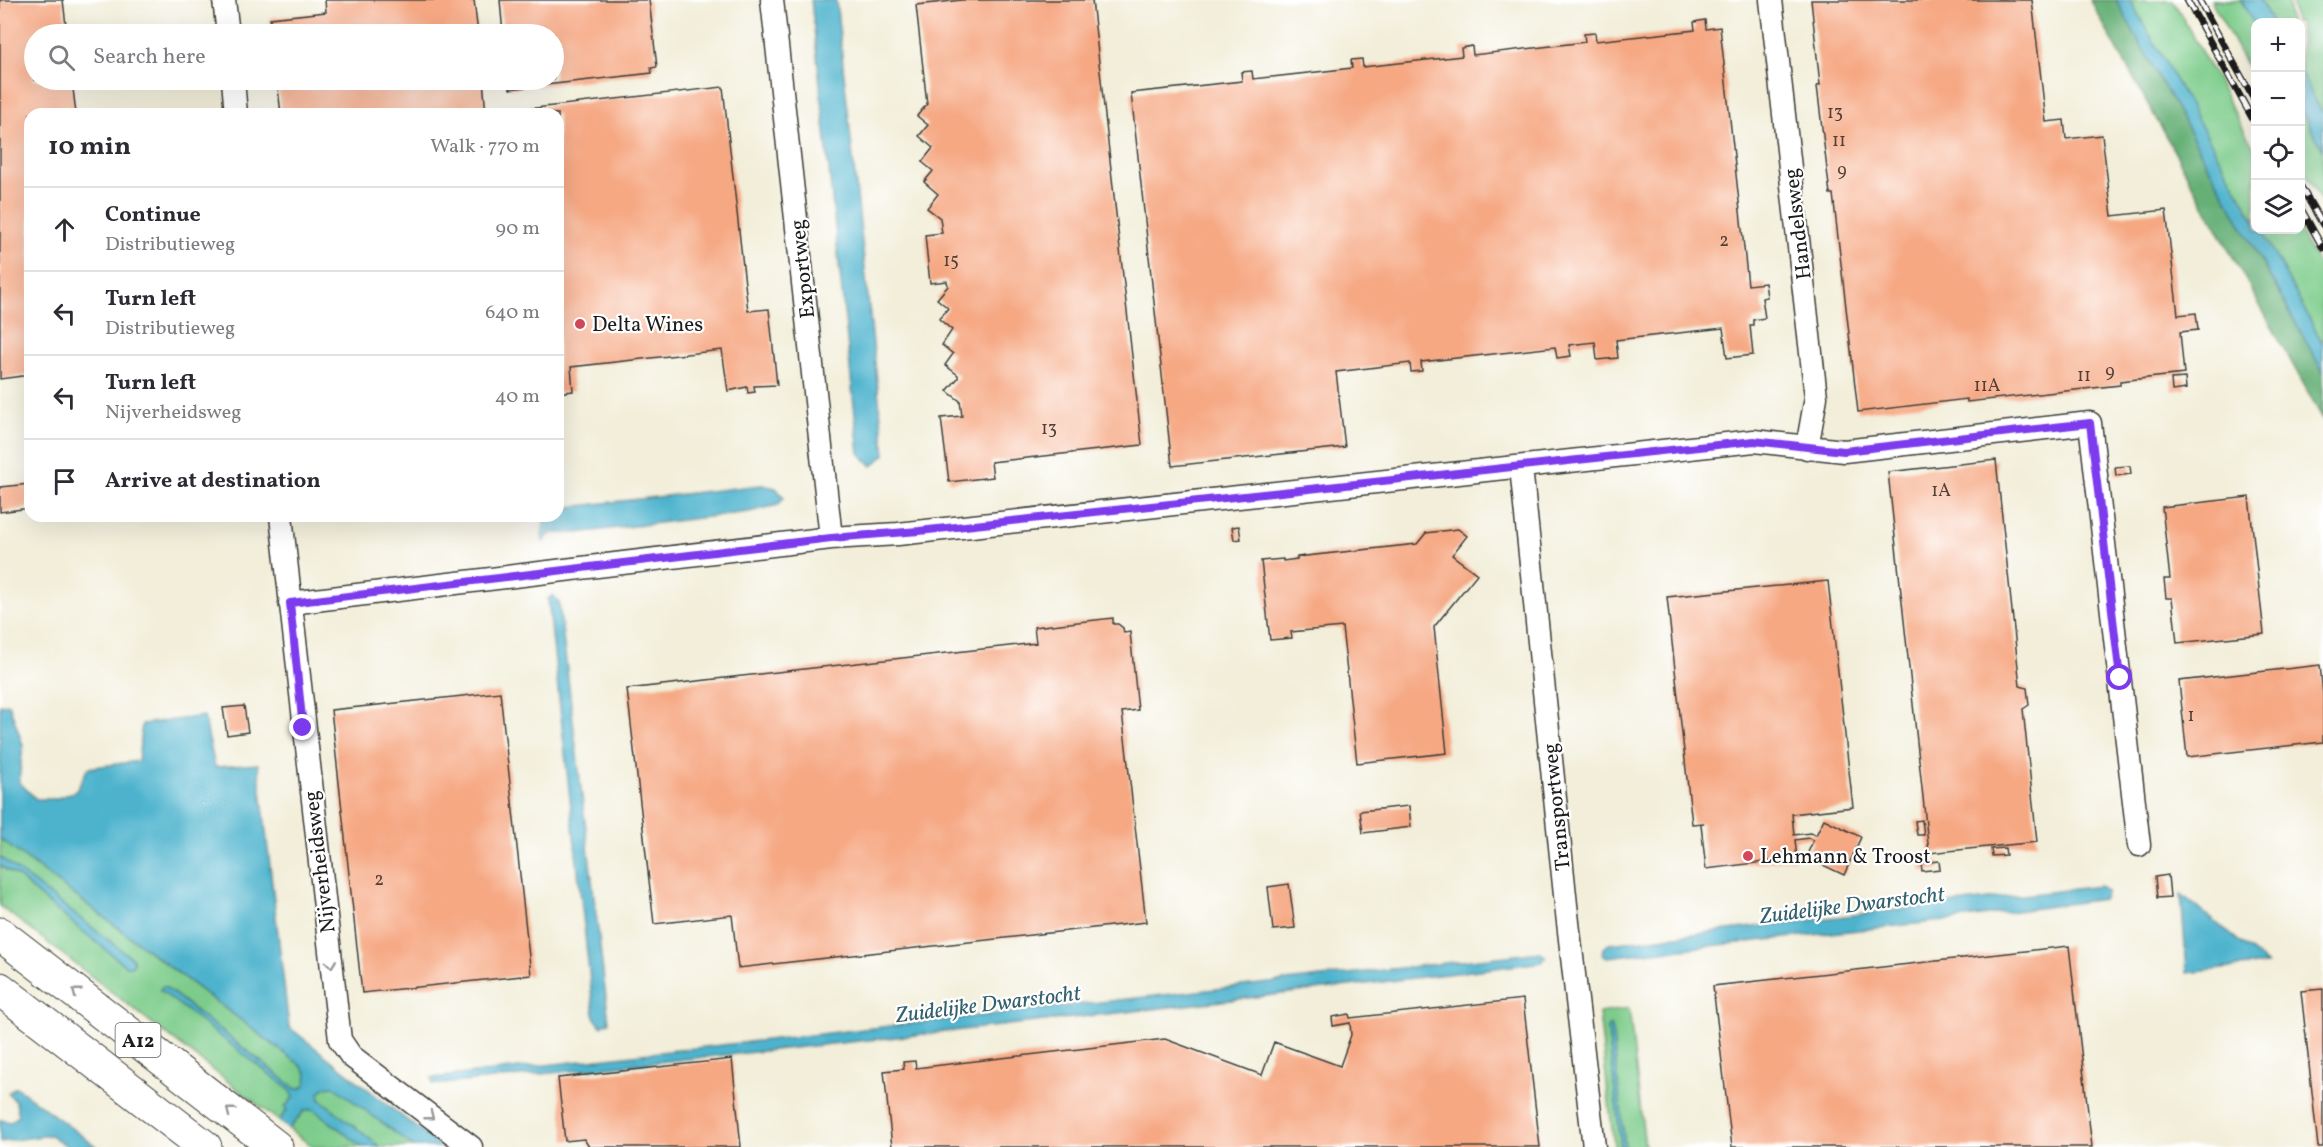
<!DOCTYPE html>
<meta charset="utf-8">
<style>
body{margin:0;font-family:Vollkorn,serif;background:#f2f2f3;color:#2b2b33}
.controls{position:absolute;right:18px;top:18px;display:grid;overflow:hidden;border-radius:12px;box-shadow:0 6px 24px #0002}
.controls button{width:54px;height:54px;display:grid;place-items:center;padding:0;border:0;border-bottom:2px solid #e1e1e2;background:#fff;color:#2b2b33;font:30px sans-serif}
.stop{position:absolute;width:18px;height:18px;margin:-14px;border:4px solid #7c3aed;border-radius:50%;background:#fff}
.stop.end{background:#7c3aed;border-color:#fff;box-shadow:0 2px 6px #0008}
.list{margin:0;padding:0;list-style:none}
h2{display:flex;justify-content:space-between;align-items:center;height:78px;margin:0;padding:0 24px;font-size:26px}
h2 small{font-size:20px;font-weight:400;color:#7c7c81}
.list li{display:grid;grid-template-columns:39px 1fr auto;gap:18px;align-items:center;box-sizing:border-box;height:84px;padding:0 24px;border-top:2px solid #e1e1e2}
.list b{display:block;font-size:22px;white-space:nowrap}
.list p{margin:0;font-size:20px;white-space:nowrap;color:#7c7c81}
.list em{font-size:20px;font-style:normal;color:#7c7c81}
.icon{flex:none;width:33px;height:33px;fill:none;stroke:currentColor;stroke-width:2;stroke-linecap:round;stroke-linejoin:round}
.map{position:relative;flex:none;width:2323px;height:1147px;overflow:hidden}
.search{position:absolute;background:#fff;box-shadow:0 6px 24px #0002;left:24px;top:24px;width:540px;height:66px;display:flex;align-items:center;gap:15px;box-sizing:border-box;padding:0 21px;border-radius:33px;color:#7c7c81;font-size:22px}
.panel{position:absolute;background:#fff;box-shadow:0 6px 24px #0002;left:24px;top:108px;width:540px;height:414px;border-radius:18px}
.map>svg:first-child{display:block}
</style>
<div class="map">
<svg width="2323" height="1147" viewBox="0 0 2323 1147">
<rect width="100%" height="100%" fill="#fff"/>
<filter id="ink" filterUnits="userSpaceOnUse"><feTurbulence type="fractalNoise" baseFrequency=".0167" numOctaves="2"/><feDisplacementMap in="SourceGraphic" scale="12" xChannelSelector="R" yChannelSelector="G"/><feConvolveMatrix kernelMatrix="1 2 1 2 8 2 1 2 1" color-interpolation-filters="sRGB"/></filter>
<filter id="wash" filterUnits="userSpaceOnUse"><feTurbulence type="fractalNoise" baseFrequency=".008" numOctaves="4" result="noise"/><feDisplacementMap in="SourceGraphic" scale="24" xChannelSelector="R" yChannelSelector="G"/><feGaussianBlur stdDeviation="1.35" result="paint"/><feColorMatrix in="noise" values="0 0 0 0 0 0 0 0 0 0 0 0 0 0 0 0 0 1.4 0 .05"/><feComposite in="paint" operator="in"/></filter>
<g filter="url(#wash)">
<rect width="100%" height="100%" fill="#f2eed9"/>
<path fill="#7dcc8b" stroke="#4c7454" stroke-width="1.5" d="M 2130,0 L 2173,0 L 2255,150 L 2255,221 Z
M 2211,0 L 2241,0 L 2255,26 L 2255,81 Z
M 2260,0 L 2288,0 L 2290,22 L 2272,22 Z
M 2292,0 L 2323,0 L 2323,114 L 2301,74 L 2300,22 L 2295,22 Z
M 2300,109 L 2323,150 L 2323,205 L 2301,164 Z
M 2261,230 L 2299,230 L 2323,273 L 2323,344 Z
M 0,839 L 299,1064 L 307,1073 L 306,1084 L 301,1088 L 296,1089 L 165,987 L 163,986 L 160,989 L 290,1090 L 293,1098 L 285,1107 L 287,1110 L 279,1121 L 0,906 L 0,866 L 19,877 L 39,896 L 126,966 L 131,966 L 134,963 L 133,959 L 0,857 Z
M 1629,1008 L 1645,1147 L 1625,1147 L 1610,1026 L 1608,1028 L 1621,1147 L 1614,1147 L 1599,1013 Z
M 333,1085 L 414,1147 L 380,1147 L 320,1099 L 319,1093 L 325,1087 Z
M 313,1109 L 363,1147 L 313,1147 L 289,1129 L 304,1111 Z"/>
<path fill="#66b077" stroke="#41664a" stroke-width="1.5" d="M 2090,0 L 2116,0 L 2323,372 L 2323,419 Z"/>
<path fill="#4eb3cd" stroke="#356874" stroke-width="1.5" d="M 811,0 L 836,0 L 885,455 L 872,466 L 859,453 Z
M 2116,0 L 2130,0 L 2255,221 L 2256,230 L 2261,230 L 2265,237 L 2323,344 L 2323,372 Z
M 2241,0 L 2260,0 L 2272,22 L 2256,22 L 2255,26 Z
M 2301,74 L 2323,114 L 2323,150 L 2301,109 Z
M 762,485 L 776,488 L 784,498 L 778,505 L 749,512 L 577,533 L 551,533 L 543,542 L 542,535 L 545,517 L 558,516 L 558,512 L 569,507 Z
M 553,595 L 559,603 L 609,1022 L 601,1026 L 594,1017 L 548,599 Z
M 9,704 L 23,745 L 19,782 L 36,799 L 55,799 L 76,791 L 88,768 L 138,761 L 142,724 L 204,716 L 215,767 L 258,764 L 289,1027 L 441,1147 L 414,1147 L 333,1086 L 325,1087 L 319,1093 L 320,1099 L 380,1147 L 363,1147 L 313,1109 L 304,1111 L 289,1129 L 279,1121 L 287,1110 L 285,1107 L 293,1098 L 290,1090 L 160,990 L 163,986 L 165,987 L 296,1089 L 302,1088 L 306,1084 L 307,1073 L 299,1064 L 0,839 L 0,705 Z
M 0,857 L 133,959 L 134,963 L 131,966 L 126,966 L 39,896 L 19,877 L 0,866 Z
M 2100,886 L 2107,892 L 2103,899 L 1952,920 L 1607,957 L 1602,954 L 1603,948 L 1609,944 Z
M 2181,894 L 2267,964 L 2187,973 Z
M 1541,952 L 1546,957 L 1542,962 C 1176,1009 809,1047 442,1084 L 433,1084 L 432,1078 Z
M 1610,1026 L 1612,1027 L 1625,1147 L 1621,1147 L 1608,1028 Z
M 16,1087 L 97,1147 L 68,1147 L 50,1135 L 0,1142 L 0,1120 L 11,1122 L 18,1116 L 16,1102 L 8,1093 Z"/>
<g id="blocks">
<path fill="#f6a883" d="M 0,0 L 63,0 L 67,34 L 34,34 L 34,80 L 72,80 L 76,114 L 30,114 L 30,375 L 0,379 Z
M 325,0 L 474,0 L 478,34 L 272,34 L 270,18 L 326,12 Z
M 500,0 L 649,0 L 657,67 L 651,68 L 652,73 L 510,89 L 509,80 L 554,80 L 554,34 L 503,34 Z
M 962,0 L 1092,0 L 1142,445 L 991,462 L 993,477 L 949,482 L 941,418 L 962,416 L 960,401 L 947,391 L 958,378 L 958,375 L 945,365 L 953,354 L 942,345 L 952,330 L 939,319 L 948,308 L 937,299 L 948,286 L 947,281 L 930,283 L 925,235 L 942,233 L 940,218 L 927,208 L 938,194 L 924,182 L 933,171 L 922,162 L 933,148 L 919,136 L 928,125 L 917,116 L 927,104 L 916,5 Z
M 1811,0 L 2032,0 L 2046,122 L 2064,120 L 2066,139 L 2102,135 L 2112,216 L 2166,210 L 2178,315 L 2196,313 L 2198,330 L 2180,332 L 2184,374 L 2120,381 L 2120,385 L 1967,402 L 1967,399 L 1858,412 L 1833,194 L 1830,194 L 1817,86 L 1820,85 Z
M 1705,20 L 1706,29 L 1720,27 L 1748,285 L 1765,283 L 1767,297 L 1762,298 L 1765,318 L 1753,320 L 1753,325 L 1750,325 L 1753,355 L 1727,358 L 1723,328 L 1616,340 L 1618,358 L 1597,360 L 1595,342 L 1569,345 L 1571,356 L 1557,358 L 1555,347 L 1421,362 L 1422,371 L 1411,372 L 1410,363 L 1336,372 L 1345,447 L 1172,466 L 1131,93 L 1242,81 L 1241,72 L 1252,71 L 1253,79 L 1352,68 L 1351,60 L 1362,59 L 1363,67 L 1462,56 L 1461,48 L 1472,46 L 1473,55 L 1585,42 L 1584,34 L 1595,33 L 1596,41 L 1695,30 L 1694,22 Z
M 277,80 L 483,80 L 486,114 L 281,114 Z
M 723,87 L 748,311 L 769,309 L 777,385 L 754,386 L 755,392 L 748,393 L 747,387 L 728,391 L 722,350 L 571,367 L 573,391 L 558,393 L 558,114 L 498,112 Z
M 2185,378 L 2186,389 L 2172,391 L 2171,379 Z
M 1996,460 L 2020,686 L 2027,688 L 2029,705 L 2023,709 L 2037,842 L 1929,853 L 1888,472 Z
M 2130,466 L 2131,474 L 2116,476 L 2115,467 Z
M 30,484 L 30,508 L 0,512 L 0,487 Z
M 2249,497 L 2264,634 L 2177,643 L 2172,598 L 2166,598 L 2164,579 L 2170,579 L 2162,507 Z
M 1239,526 L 1241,539 L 1234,540 L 1232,527 Z
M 1458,529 L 1467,536 L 1452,555 L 1477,574 L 1434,627 L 1447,753 L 1357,763 L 1342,627 L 1291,632 L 1292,638 L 1270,640 L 1261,561 L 1283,559 L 1283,561 L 1297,559 L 1297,557 L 1417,544 L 1426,533 Z
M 1828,581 L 1853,807 L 1792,814 L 1794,835 L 1810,833 L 1816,835 L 1824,819 L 1861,837 L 1844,875 L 1806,857 L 1813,841 L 1809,838 L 1795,840 L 1797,858 L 1706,869 L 1701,825 L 1704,823 L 1692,824 L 1667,597 Z
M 1113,618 L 1113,624 L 1118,624 L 1123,628 L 1124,633 L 1130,632 L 1138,710 L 1122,712 L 1146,922 L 738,968 L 732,915 L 654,924 L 627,689 L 1036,643 L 1034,627 Z
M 2320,665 L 2323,695 L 2323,742 L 2187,757 L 2179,681 Z
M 500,692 L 531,975 L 362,993 L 331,710 Z
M 244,706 L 248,732 L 227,735 L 223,708 Z
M 1409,806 L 1411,827 L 1363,833 L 1360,811 Z
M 1922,820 L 1924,835 L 1917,835 L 1915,821 Z
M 2005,848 L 2006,855 L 1992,856 L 1991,849 Z
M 1939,861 L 1940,869 L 1922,871 L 1921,863 Z
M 2168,875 L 2170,897 L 2157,898 L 2155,877 Z
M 1289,884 L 1295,928 L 1273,930 L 1268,887 Z
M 2069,946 L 2092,1147 L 1732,1147 L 1713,986 Z
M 2323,989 L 2323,1147 L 2318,1147 L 2301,991 Z
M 1523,999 L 1540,1147 L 892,1147 L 884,1071 L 904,1069 L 903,1062 L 915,1061 L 916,1068 L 1165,1039 L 1262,1075 L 1274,1042 L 1340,1066 L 1351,1035 L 1350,1023 L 1333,1026 L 1332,1017 L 1349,1014 L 1350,1018 Z
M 732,1059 L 741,1147 L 589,1147 L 584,1139 L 565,1141 L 558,1078 Z"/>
</g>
</g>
<g filter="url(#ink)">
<use href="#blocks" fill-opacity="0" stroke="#3c3c38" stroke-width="1.5"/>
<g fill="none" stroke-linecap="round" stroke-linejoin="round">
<g stroke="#3c3c38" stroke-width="25">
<path id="minor" d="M 224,0 L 228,34
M 772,0 L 831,538
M 1771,0 L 1816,397 L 1807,448
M 233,80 L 236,114
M 1521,467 L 1566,905 L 1594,1147
M 281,516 L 340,1040 L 351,1056 L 471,1147
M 290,603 L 831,538 L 898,534 L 1754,441 L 1844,451 L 2090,423 L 2139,845"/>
</g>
<g stroke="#3c3c38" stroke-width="35">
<path id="highway" d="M 0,934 L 276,1147
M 0,989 L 205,1147"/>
</g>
<use href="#minor" stroke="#fff" stroke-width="22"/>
<use href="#highway" stroke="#fff" stroke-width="33"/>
<g stroke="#1c1c1c" stroke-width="7">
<path id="rail" d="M 2187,0 L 2256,125
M 2199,0 L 2256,103
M 2300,185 L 2323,225
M 2300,207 L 2323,248"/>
</g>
<use href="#rail" stroke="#fff" stroke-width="4.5" stroke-dasharray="14" stroke-linecap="butt"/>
</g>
<defs><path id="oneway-chevron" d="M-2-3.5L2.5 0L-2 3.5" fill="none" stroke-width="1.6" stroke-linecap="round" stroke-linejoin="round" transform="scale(1.5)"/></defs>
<g stroke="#999">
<use href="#oneway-chevron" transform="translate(331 964) rotate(83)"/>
<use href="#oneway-chevron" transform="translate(76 992) rotate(-142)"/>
<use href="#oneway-chevron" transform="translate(230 1111) rotate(-142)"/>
<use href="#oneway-chevron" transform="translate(430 1116) rotate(38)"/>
</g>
</g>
<g fill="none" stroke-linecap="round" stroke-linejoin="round" filter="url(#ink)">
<path stroke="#7c3aed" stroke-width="8" d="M 303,728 L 290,603 L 831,538 L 919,531 L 1754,441 L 1844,451 L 2090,423 L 2120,678"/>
</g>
<g fill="#d1495b" stroke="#fff" stroke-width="2">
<circle cx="580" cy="324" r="6"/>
<circle cx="1748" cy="856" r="6"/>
</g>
<g text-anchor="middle" stroke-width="4.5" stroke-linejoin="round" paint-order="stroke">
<g font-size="18" fill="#523f36">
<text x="1835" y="118">13</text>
<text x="1839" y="146">11</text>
<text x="1842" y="176">9</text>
<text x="1724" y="246">2</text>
<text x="951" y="266">15</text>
<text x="2110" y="377">9</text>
<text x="2084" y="381">11</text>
<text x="1987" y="391">11A</text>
<text x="1049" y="434">13</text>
<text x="1941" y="496">1A</text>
<text x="2191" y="721">1</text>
<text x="379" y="885">2</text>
</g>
<rect fill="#fff" stroke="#606060" stroke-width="1.5" x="115.5" y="1023" width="45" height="34" rx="4.5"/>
<g font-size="20" font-weight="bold" fill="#1c1c1c">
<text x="138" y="1047">A12</text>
</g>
<g font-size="21" fill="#1c1c1c" stroke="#fff">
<text transform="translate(1797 224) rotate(-97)" y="7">Handelsweg</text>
<text transform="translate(802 269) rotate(-96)" y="7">Exportweg</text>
<text transform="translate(1556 807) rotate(-96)" y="7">Transportweg</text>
<text transform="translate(319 862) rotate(-97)" y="7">Nijverheidsweg</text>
</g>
<g font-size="21" fill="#1c1c1c" stroke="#fff" text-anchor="start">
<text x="592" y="331">Delta Wines</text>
<text x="1760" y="863">Lehmann &amp; Troost</text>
</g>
<g font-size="22" font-style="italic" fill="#32606c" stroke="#fff">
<text transform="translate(1852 904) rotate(-7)" y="8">Zuidelijke Dwarstocht</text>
<text transform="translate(988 1003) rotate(-7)" y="8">Zuidelijke Dwarstocht</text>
</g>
</g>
</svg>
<div class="controls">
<button>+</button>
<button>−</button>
<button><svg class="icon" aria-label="locate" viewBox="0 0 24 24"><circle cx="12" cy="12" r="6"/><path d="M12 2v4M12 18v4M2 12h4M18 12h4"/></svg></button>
<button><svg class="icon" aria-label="layers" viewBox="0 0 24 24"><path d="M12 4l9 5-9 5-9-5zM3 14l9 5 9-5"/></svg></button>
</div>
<div class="stop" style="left:2120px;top:678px"></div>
<div class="stop end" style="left:303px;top:728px"></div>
<div class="search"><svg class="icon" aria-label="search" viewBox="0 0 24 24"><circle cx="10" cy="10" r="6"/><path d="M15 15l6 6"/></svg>Search here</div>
<section class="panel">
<h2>10 min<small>Walk · 770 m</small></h2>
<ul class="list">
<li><svg class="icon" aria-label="ahead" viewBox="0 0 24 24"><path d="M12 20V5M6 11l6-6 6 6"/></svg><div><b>Continue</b><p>Distributieweg</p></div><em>90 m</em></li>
<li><svg class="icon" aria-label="left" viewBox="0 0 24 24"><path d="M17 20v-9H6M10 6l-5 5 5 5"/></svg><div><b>Turn left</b><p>Distributieweg</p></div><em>640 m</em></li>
<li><svg class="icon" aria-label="left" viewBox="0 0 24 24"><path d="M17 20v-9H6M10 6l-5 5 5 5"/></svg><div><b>Turn left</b><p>Nijverheidsweg</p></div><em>40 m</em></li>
<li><svg class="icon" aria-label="arrive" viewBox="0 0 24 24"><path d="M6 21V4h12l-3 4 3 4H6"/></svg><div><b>Arrive at destination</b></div></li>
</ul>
</section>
</div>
